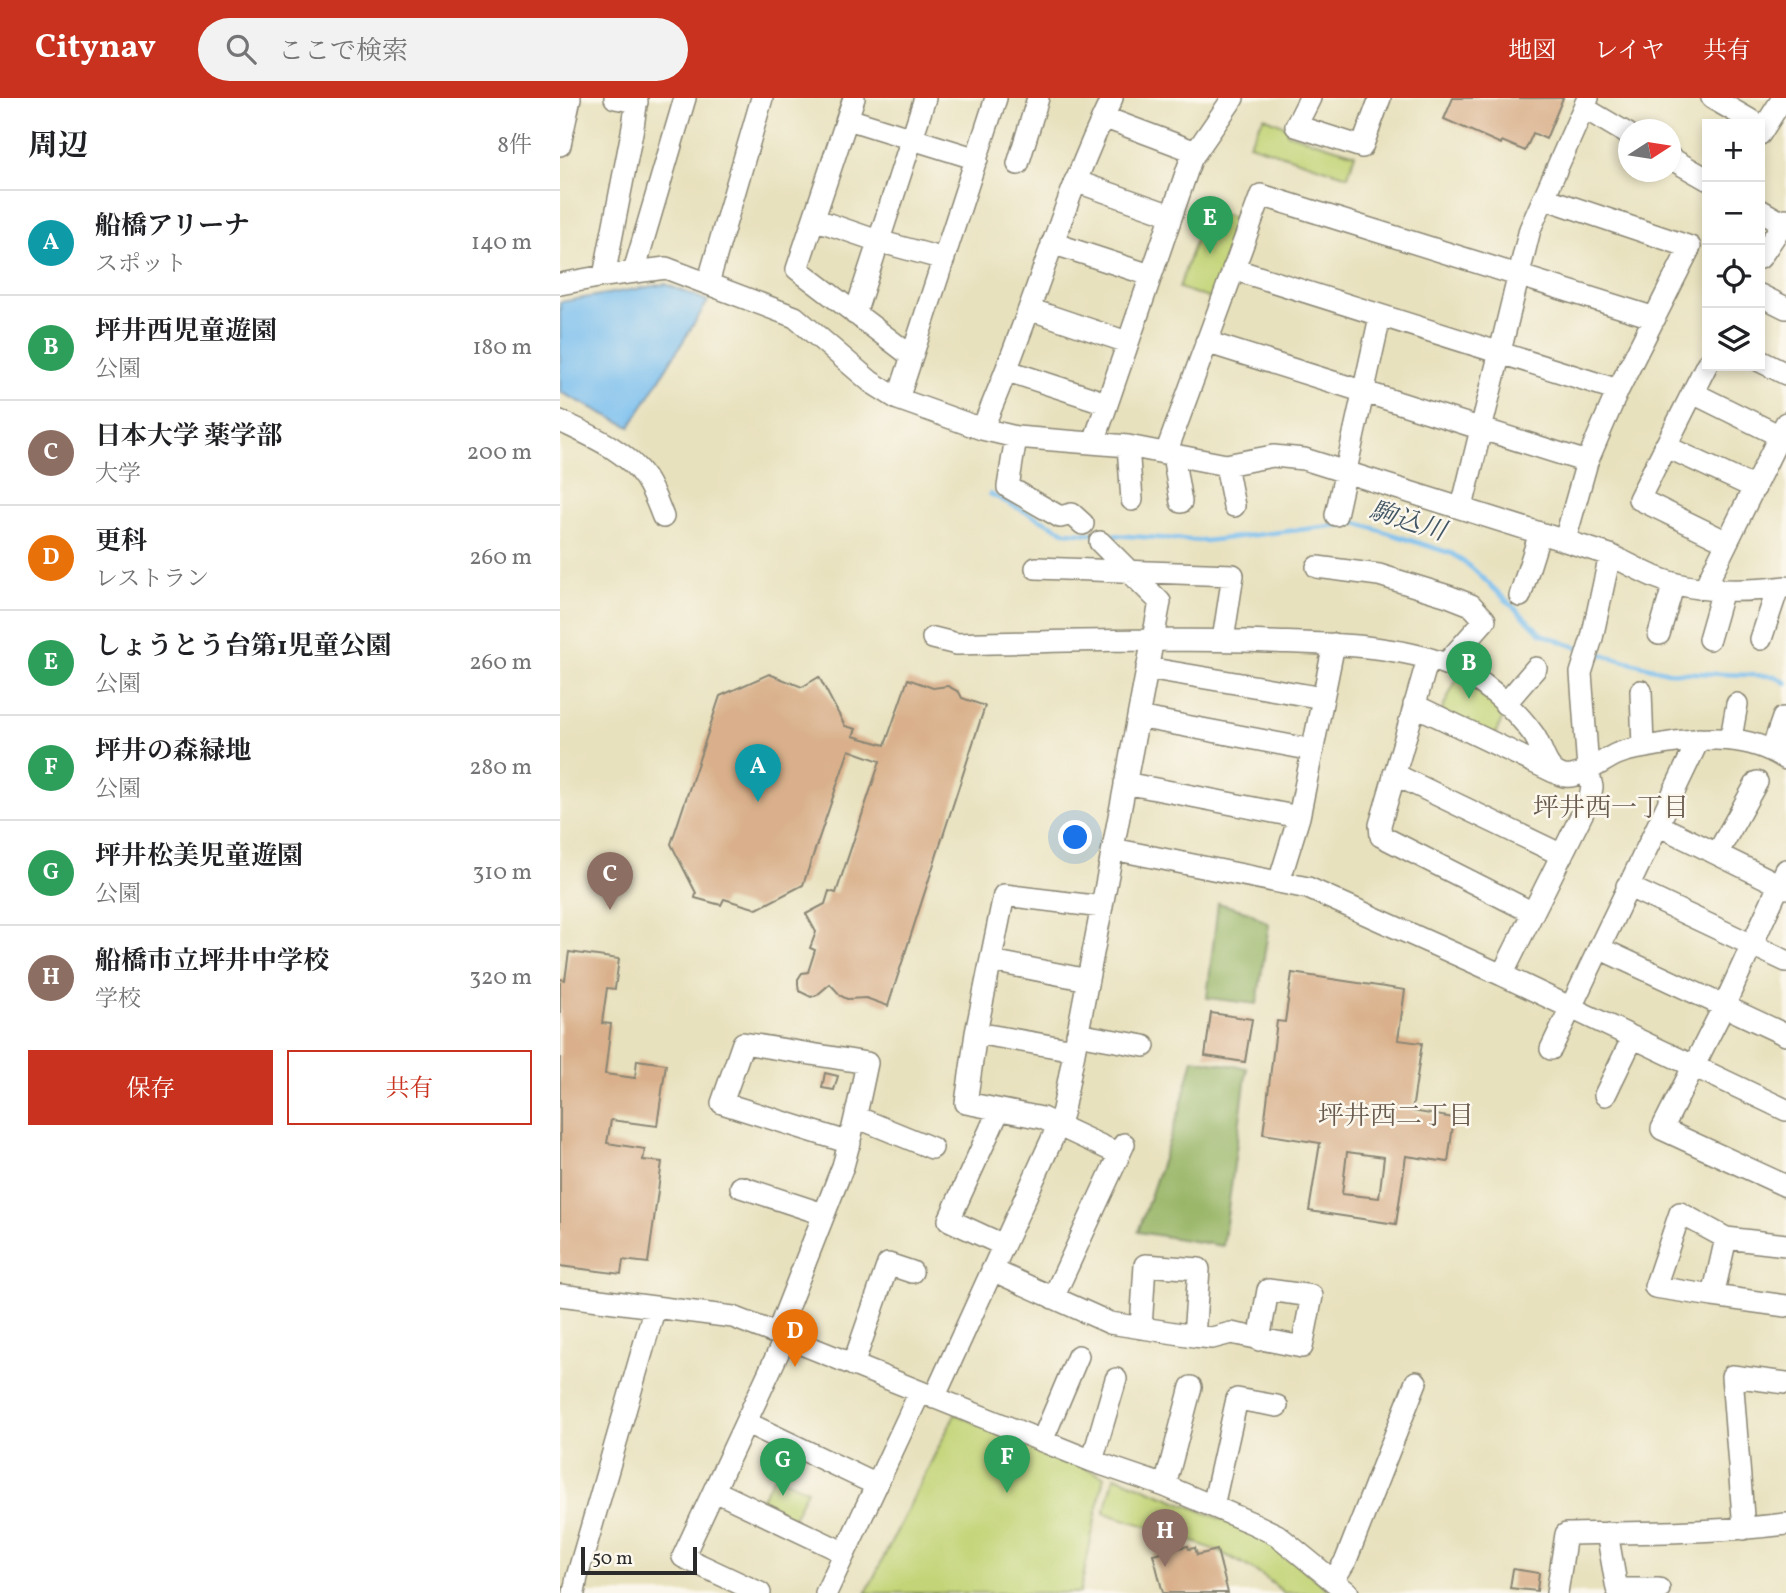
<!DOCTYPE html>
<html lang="ja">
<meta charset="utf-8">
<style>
body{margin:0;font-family:Vollkorn,"Noto Serif JP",serif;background:#f2f2f2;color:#202124}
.controls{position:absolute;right:21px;top:21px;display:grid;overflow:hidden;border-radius:0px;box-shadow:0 4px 10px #0003}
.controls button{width:63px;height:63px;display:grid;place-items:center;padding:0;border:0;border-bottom:2px solid #e0e0e0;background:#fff;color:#202124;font:35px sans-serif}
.compass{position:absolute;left:1058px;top:21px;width:63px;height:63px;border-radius:50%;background:#fff;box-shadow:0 4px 10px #0003;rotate:78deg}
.scale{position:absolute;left:21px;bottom:18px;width:116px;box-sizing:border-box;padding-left:7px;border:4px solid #2b2b2b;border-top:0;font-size:19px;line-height:24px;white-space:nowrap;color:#2b2b2b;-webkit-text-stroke:5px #fbf7ec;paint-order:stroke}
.you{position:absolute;left:516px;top:740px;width:24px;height:24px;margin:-18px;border:5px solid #fff;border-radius:50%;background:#1a73e8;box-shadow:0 0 0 10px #1a73e833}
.badge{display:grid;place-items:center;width:46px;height:46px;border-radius:50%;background:#c8321e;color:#fff;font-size:23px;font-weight:700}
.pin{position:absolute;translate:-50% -58px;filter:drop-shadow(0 2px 4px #0008)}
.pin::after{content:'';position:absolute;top:37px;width:24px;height:21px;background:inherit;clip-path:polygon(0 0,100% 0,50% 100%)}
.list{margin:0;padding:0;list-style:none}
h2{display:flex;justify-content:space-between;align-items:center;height:91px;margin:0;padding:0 28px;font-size:30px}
h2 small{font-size:23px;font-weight:400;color:#757577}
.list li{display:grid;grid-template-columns:46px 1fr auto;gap:21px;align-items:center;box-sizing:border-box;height:105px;padding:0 28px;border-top:2px solid #e0e0e0}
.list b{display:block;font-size:26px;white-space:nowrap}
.list p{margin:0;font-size:23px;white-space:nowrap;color:#757577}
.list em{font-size:23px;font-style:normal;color:#757577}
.actions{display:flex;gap:14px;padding:21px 28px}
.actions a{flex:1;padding:16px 0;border:2px solid #c8321e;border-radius:0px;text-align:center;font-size:24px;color:#c8321e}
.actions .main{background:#c8321e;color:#fff}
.icon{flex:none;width:38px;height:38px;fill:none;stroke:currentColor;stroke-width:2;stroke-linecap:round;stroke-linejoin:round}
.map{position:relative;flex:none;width:1226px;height:1495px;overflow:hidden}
header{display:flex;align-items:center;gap:42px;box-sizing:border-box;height:98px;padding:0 35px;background:#c8321e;color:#fff}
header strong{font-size:33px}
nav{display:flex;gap:38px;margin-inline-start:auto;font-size:24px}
.search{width:490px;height:63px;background:#f2f2f2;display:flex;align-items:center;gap:18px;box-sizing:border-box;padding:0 24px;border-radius:38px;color:#757577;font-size:26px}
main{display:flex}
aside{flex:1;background:#fff}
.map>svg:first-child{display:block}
</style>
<header>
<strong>Citynav</strong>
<div class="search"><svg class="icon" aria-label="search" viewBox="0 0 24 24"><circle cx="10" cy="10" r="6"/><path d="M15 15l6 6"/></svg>ここで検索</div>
<nav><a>地図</a><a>レイヤ</a><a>共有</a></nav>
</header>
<main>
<aside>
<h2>周辺<small>8件</small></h2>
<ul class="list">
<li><span class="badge" style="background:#0f9aa8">A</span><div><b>船橋アリーナ</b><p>スポット</p></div><em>140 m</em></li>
<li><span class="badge" style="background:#2e9e5b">B</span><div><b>坪井西児童遊園</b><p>公園</p></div><em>180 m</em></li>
<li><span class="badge" style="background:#8d6e63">C</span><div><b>日本大学 薬学部</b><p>大学</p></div><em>200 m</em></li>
<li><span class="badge" style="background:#e8710a">D</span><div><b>更科</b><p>レストラン</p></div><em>260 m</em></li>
<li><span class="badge" style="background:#2e9e5b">E</span><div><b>しょうとう台第1児童公園</b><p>公園</p></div><em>260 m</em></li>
<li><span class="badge" style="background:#2e9e5b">F</span><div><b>坪井の森緑地</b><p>公園</p></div><em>280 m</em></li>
<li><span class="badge" style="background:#2e9e5b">G</span><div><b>坪井松美児童遊園</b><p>公園</p></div><em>310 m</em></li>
<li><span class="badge" style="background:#8d6e63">H</span><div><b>船橋市立坪井中学校</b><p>学校</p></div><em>320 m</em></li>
</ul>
<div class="actions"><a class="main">保存</a><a>共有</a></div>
</aside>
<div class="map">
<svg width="1226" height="1495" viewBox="0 0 1226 1495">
<rect width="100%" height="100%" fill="#fbf7ec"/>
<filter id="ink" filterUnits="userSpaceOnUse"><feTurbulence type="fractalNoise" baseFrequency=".0143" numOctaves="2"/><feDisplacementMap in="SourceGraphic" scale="14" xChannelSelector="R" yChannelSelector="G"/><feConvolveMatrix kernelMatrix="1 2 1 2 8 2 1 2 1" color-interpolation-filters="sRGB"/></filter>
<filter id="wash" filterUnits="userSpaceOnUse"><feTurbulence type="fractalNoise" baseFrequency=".00686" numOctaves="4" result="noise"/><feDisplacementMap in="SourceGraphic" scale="28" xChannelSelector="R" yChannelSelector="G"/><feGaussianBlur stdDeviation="1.57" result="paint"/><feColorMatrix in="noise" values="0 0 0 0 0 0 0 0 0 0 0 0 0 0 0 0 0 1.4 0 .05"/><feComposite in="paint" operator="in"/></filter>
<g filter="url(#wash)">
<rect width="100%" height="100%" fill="#e8e1be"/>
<path fill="#c2d477" stroke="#768051" stroke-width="2" d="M 704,19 L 728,29 L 727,35 L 795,56 L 788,78 L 689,46 Z
M 646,111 L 680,122 L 654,202 L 619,190 Z
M 898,578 L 939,609 L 943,619 L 934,639 L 881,614 Z
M 395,1316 L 544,1378 L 520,1495 L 306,1495 Z
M 215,1377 L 247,1392 L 233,1420 L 199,1405 Z
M 555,1378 L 688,1432 L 710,1443 L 772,1495 L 724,1495 C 675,1450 606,1435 544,1415 Z"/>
<path fill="#99b668" stroke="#62704a" stroke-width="2" d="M 658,805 L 689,814 L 709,826 L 697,906 L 647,900 Z
M 633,961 L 687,970 L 663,1148 L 578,1134 L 620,1011 Z"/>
<path fill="#77bdee" stroke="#51748c" stroke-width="2" d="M 105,186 L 148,203 L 70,329 L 0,294 L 0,204 Z"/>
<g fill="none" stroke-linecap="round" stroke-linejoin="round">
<path stroke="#77bdee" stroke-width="4.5" d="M 430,396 L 506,434 L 645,443 L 797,425 L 893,456 L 913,471 L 982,536 L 1021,551
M 1032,554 L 1108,574 L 1215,578 L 1226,585"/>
</g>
<g id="blocks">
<path fill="#d9b08b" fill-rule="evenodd" d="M 893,0 L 1003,0 L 986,41 L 973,35 L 965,53 L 942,43 L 941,46 L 884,21 Z
M 209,576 L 242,589 L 259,579 L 285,628 L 296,631 L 293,638 L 325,647 L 348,581 L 373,590 L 388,588 L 399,594 L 402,600 L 425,608 L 328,908 L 306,900 L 287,901 L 281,898 L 270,886 L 257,897 L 251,899 L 239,893 L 238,887 L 238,881 L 242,875 L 248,874 L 255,852 L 250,850 L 256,834 L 246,816 L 265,806 L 269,793 L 276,795 L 320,663 L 289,652 L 243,787 L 197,811 L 164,801 L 161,807 L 135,800 L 136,795 L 111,746 L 160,598 Z
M 9,854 L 59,861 L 55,891 L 47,890 L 42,925 L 51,926 L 45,976 L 75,980 L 77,962 L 106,966 L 97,1028 L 51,1022 L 47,1045 L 85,1051 L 83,1062 L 102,1064 L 88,1165 L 63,1162 L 61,1176 L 0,1168 L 0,881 L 5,882 Z
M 732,875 L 845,892 L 838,942 L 862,945 L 852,1013 L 894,1020 L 888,1064 L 846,1058 L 836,1126 L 749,1113 L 760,1045 L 703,1036 L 717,923 L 725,924 ZM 787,1054 L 824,1059 L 819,1100 L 782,1096 Z
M 651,915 L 692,921 L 685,964 L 645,958 Z
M 265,975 L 278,978 L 274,992 L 262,990 Z
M 628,1448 L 629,1451 L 635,1450 L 637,1457 L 657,1452 L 668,1495 L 603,1495 L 593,1456 Z
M 953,1471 L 979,1475 L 977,1493 L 950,1490 Z"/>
</g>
</g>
<g filter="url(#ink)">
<use href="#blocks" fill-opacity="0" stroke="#8a8674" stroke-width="2"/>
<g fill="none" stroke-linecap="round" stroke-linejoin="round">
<g stroke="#8a8674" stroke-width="24">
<path id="minor" d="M 55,0 L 77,4
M 294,0 L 237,171 L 351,258
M 750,0 L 736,28 L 802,49 L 820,0
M 1152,0 L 1197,26
M 1024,10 L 1068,36
M 543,19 L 636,54
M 288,21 L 417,61
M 1200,36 L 1223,0
M 0,47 L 10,0
M 1110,60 L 1147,81
M 458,66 L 478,0
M 515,83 L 611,117
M 984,100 L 1130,149 L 1058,292 L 1027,364 L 1005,442
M 1200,112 L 1226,127
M 254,121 L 318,143 L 384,161
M 492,145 L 590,177
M 1200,160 L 1226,121
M 673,171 L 1058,292
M 74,173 L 125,0
M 44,178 L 73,29 L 77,0
M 148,185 L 202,0
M 0,186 L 44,178 L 106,170 L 235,219 L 311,284 L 338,301 L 422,331 L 456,339 L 568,348 L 666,367 L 713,358 L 744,361 L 1050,457 C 1065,464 1079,472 1095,479 C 1134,495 1184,494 1226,489
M 1200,197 L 1226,210
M 469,211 L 567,244
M 295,216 L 365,0
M 646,244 L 1027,364
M 1200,263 L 1226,276
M 1147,266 L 1079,401 L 1167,444
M 448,273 L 546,305
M 1133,295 L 1220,338
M 338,301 L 436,0
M 0,323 C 29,337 66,352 85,380 C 93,392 98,406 103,419
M 422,331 C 470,223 500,107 552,0
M 456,339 L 448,389 L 500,419 L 512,416 L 523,426
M 534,344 L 631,61 L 673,0
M 568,348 L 572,402
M 1105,348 L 1195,390
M 606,355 L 701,97 L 1095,220
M 613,357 L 621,404
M 666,367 L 674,408
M 902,409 L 970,131 L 1028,0
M 776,417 L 820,219
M 757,469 L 819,477 L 888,498 L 911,507 L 925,522 L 886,566
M 476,470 L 673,477 L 663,542
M 1145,489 L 1226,325
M 960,498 L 980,435
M 1099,536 L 1114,485
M 373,540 L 397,546 C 501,543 605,540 710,544 C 766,546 835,546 888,567 C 920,579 954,609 974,637 C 983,650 985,674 1004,678 C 1020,681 1043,662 1057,656 C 1071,650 1088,649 1103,646 C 1147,639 1188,636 1226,661
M 1149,541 L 1163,492
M 1201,541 L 1218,490
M 868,561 L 820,727 L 821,738 L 973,815
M 587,570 L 763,600
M 1081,593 L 1083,649
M 945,606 L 976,570
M 854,607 L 994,674
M 578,619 L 753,652
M 1171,640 L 1177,606
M 1212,652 L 1223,620
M 834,676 L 1002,757
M 565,685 L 739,719
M 1098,727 L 1226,790
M 553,751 L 748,790 L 942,877 L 1226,1012
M 1157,756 L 1197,684
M 1226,772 L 1164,908 L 1102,1031 L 1226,1088
M 719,784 L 739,719 L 774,546
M 1067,788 L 1226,863
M 542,809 L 444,797 L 416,935 L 406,1005 L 482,1020 L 559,1056
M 1039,850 L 1226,937
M 432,863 L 528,882
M 942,877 L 1030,700 L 1032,689 L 1028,671 L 1021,575 L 1032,540 L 1050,457
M 416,935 L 514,952
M 517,936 L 584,948
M 991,951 L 1139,641
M 1045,997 L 1072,941
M 439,1012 L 389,1122 L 443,1147
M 296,1019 L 372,1050
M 181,1089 L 263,1116
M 1226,1147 L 1166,1140 L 1153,1198 L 1226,1208
M 432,1172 L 550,1225 L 634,1238 L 652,1240 L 671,1235 L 742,1249 L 752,1198 L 708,1192 L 699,1242
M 0,1197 L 173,1219 L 217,1236 L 532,1363 L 605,1388 L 692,1425 L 717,1437 L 788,1495
M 1153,1198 L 1095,1189 L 1120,1115 L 1166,1140
M 493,1200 L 564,1046
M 581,1230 L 585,1167 L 639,1171 L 634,1238
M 217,1236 L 283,1068 C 293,1033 300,999 307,965 L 183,945 L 162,1005 L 290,1045
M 293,1267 L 328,1166 L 352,1174
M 374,1300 L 498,1028 L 503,1012 L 600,504 L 540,444
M 187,1325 L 317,1387
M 482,1343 L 518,1258
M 532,1363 L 556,1281
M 605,1388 L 631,1289
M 155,1393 L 285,1455
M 653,1408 L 677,1301 L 717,1308
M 1184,1431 L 1172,1278 L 1226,1285
M 1047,1435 L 1057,1491 L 1099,1491
M 773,1483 L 786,1462 L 856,1284
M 14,1495 L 17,1479 L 95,1209
M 200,1495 L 123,1459 L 225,1240
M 266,1495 L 360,1294
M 997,1495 L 1006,1436 C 1079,1434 1153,1435 1226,1426"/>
</g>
<use href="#minor" stroke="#fff" stroke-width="21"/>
</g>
</g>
<g text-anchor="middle" stroke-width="5" stroke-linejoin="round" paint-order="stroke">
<g font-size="26" font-style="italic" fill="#425766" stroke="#fbf7ec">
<text transform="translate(848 422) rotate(17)" y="9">駒込川</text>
</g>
<g font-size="26" fill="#685a4d" stroke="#fbf7ec">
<text x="1051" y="718">坪井西一丁目</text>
<text x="836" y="1026">坪井西二丁目</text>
</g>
</g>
</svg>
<div class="controls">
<button>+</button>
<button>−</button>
<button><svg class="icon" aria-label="locate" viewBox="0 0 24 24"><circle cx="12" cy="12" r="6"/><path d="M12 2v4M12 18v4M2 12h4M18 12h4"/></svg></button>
<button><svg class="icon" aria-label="layers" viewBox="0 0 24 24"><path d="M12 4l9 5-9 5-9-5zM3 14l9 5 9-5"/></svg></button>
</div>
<svg class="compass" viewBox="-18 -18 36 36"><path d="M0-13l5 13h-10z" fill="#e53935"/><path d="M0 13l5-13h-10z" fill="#757577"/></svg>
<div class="scale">50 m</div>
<div class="you"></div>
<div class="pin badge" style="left:198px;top:704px;background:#0f9aa8">A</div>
<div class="pin badge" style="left:909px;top:601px;background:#2e9e5b">B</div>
<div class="pin badge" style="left:50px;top:812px;background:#8d6e63">C</div>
<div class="pin badge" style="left:235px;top:1269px;background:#e8710a">D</div>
<div class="pin badge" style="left:650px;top:156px;background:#2e9e5b">E</div>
<div class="pin badge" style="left:447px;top:1395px;background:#2e9e5b">F</div>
<div class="pin badge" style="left:223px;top:1398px;background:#2e9e5b">G</div>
<div class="pin badge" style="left:605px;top:1469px;background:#8d6e63">H</div>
</div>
</main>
